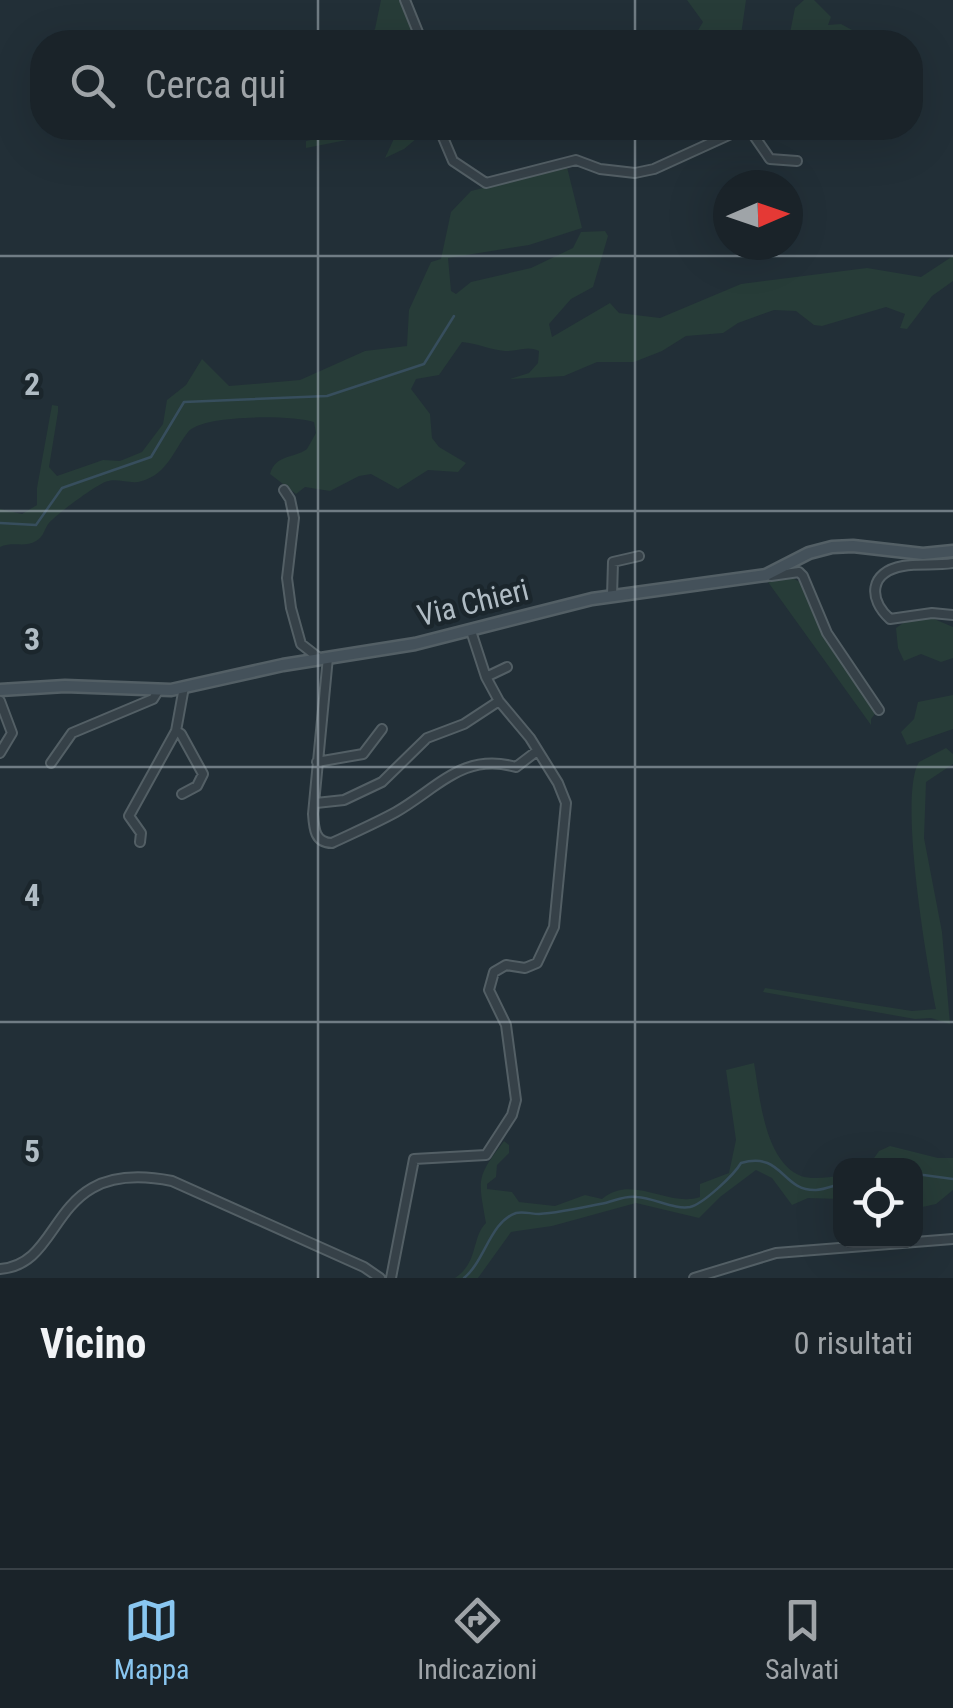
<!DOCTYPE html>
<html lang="it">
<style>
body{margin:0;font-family:"Roboto Condensed",sans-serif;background:#232b31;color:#f1f3f6}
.controls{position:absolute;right:30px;bottom:30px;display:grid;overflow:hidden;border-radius:20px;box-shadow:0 10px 40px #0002}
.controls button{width:90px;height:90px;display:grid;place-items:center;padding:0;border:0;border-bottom:2px solid #384046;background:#1a2329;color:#f1f3f6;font:50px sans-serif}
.compass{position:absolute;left:713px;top:170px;width:90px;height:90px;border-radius:50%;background:#1a2329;box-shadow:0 10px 40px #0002;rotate:88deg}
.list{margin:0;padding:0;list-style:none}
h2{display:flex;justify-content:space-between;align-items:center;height:130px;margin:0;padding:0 40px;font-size:42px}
h2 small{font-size:32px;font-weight:400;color:#9fa4a8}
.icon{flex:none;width:55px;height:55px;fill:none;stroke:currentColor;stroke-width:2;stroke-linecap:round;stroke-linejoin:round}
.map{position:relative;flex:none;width:953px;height:1278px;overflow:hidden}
.search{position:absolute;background:#1a2329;box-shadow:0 10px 40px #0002;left:30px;right:30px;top:30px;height:110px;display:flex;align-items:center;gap:25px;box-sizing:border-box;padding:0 35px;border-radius:40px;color:#9fa4a8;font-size:38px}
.sheet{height:290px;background:#1a2329}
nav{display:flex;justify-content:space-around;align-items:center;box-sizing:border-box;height:140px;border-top:2px solid #384046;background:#1a2329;font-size:28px;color:#9fa4a8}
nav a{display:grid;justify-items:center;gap:5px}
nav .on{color:#89c6f0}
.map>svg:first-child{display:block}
</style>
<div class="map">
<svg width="953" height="1278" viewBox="0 0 953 1278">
<rect width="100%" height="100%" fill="#222f37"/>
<path fill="#273c38" d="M 381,0 L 402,0 L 418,42 L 363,42 L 375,29 Z
M 687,0 L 746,0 L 740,42 L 676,42 L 694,37 L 703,22 Z
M 804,0 L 814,0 L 831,17 L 828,25 L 841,24 L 874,42 L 809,42 L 790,33 L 795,8 Z
M 345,128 L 429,128 L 404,149 L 385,158 L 398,130 L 306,148 L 306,141 L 330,136 Z
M 567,167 L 582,228 L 529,245 L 448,258 L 451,291 L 456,294 L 471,282 L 531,268 L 573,248 L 581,232 L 605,231 L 608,236 L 593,287 L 571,299 L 549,324 L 552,337 L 610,303 L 619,313 L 660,318 L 741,284 L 867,268 L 921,277 L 953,256 L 953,281 L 932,296 L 907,329 L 900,328 L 905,314 L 886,307 L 822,326 L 814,325 L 796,311 L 774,310 L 738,323 L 723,333 L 686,336 L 662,351 L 634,362 L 597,362 L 564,376 L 510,379 L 529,373 L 538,363 L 539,351 C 526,345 518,352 505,351 C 490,350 477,343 462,342 L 439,375 L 416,379 L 411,389 L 430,414 L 432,438 L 439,447 L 466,463 L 458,472 L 428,470 L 398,489 L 371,474 L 359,476 L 330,491 L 305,487 L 296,494 L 270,474 C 276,454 293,459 307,449 L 316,433 L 314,422 C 292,415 202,414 188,432 C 174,450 167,474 142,481 C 130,485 117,477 105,482 C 92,488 58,513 49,523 C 44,529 44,537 36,541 C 25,548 13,541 0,547 L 0,509 L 22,514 L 37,505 L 37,488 L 52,405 L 58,406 L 58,412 L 49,467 L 57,476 L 103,460 L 120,461 L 142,452 L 163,424 L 167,400 L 186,385 L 202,359 L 229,386 L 300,380 L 365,351 L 407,346 L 409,310 L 431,262 L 441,259 L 451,212 L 471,191 Z
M 790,577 L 802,583 L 825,637 L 875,714 L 871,719 L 871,725 L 768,582 Z
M 927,616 L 953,627 L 953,658 L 941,662 L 921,654 L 904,661 L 898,648 L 896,628 L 906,621 Z
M 953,695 L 953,729 L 907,745 L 901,732 L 914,719 L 918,702 Z
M 946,748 L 953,754 L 953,764 L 926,782 L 924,838 L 942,932 L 950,1024 L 931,1018 L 915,1019 L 763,992 L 765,988 L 912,1011 L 936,1009 C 927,964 898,796 919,762 Z
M 754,1063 C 760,1096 764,1161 801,1176 C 812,1180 829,1177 840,1176 L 840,1199 L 808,1198 L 792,1205 L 772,1178 L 756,1170 L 720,1197 L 699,1218 L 636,1203 L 552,1226 L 517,1231 L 511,1232 L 478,1278 L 455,1278 C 479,1262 471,1238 486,1223 C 478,1178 476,1178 504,1141 L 509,1145 L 509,1153 L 497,1165 L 496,1177 L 487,1184 L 487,1189 L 512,1192 L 519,1202 L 555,1206 L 585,1195 L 602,1199 C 632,1173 669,1208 700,1197 L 700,1184 L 729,1173 L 736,1140 L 726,1070 Z
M 890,1146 L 938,1158 L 953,1158 L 953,1190 L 936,1204 L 918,1208 L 916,1206 L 916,1166 L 853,1165 L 872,1161 L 879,1151 Z"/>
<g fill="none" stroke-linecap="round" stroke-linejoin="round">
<path stroke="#374e5d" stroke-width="2.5" d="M 0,523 L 36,525 L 62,488 L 151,457 L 184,402 L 327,396 L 424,364 L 454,316
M 916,1174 L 953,1179
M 464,1278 C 485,1261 490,1222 516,1213 C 523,1211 531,1214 539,1214 C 558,1213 581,1208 600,1204 C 614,1202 623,1195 637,1197 C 654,1198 675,1210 690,1207 C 703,1204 734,1175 741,1163 C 783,1151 781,1191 816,1190 C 823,1190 833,1186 840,1184"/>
<g stroke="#535f65" stroke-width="12">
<path id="street" d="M 405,0 L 422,42
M 439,128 L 453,161 L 486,183 L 576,160 L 600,169 L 635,173 L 654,169 L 744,128 L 750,130 L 770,159 L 797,161
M 284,490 L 290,499 L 294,518 L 287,578 L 291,608 L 301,644 L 319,658
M 953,563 C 937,566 919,563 903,566 C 869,572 868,599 890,619 L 932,613 L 953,615
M 771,576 L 799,572 L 803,576 L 827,633 L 879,710
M 612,596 L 613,562 L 639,556
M 328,657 L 313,814 C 314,829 315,843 332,843 C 353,833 376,823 396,812 C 438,788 463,752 516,767 L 537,751
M 486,677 L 507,667
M 0,701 L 12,733 L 0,753
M 176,731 L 181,734 L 203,774 L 197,786 L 182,794
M 317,762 L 363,754 L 382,729
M 51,763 L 72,733 L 153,699 L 158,691
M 316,803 L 344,800 L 382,782 L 427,738 L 464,724 L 499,701
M 140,842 L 141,833 L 129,816 L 176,731 L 184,687
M 0,1269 C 68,1264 46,1156 172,1181 L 364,1267 L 380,1278
M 391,1278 L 414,1159 L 486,1155 L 512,1115 L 516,1100 L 506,1025 L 489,990 L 494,972 L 506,965 L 525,968 L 537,963 L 554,927 L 566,803 L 558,783 L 530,738 L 499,701 L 486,677 L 471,631
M 694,1278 L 776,1253 L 953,1239"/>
</g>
<g stroke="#535f65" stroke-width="15">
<path id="secondary" d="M 0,690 L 65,686 L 171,690 L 283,665 L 415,644 L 592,599 L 766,575 L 809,553 L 832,547 L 853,546 L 923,554 L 953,551"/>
</g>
<use href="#street" stroke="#364148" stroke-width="8"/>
<use href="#secondary" stroke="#44515a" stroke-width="10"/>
</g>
<path fill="none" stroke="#b0bcc4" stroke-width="2.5" stroke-opacity="0.55" d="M 318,0 L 318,42M 635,0 L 635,42M 318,128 L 318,1278M 635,128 L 635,1278M 0,256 L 953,256M 0,511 L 953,511M 0,767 L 953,767M 0,1022 L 953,1022"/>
<g text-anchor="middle" stroke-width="9" stroke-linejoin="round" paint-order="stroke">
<g font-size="30" fill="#b0bcc4" stroke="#1b262c">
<text transform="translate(473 603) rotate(-14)" y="10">Via Chieri</text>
</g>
</g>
<g font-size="32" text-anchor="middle" font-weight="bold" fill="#b0bcc4" stroke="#1b262c" stroke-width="9" stroke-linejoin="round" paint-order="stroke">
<text x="32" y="395">2</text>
<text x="32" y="650">3</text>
<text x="32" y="906">4</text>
<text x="32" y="1162">5</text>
</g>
</svg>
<div class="controls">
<button><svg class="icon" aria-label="locate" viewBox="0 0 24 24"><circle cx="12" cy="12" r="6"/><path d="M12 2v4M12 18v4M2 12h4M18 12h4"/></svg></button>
</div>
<svg class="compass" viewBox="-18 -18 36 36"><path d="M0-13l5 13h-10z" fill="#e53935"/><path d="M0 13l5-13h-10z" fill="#9fa4a8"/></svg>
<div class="search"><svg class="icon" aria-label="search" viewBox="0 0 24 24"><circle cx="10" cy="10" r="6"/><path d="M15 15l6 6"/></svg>Cerca qui</div>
</div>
<section class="sheet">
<h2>Vicino<small>0 risultati</small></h2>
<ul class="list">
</ul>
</section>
<nav>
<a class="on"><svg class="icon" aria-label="map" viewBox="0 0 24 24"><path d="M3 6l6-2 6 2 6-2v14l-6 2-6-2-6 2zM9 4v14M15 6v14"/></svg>Mappa</a>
<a><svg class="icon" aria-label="directions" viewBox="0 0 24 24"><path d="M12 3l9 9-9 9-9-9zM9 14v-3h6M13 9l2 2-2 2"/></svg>Indicazioni</a>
<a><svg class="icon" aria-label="saved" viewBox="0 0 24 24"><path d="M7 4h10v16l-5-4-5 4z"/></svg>Salvati</a>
</nav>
